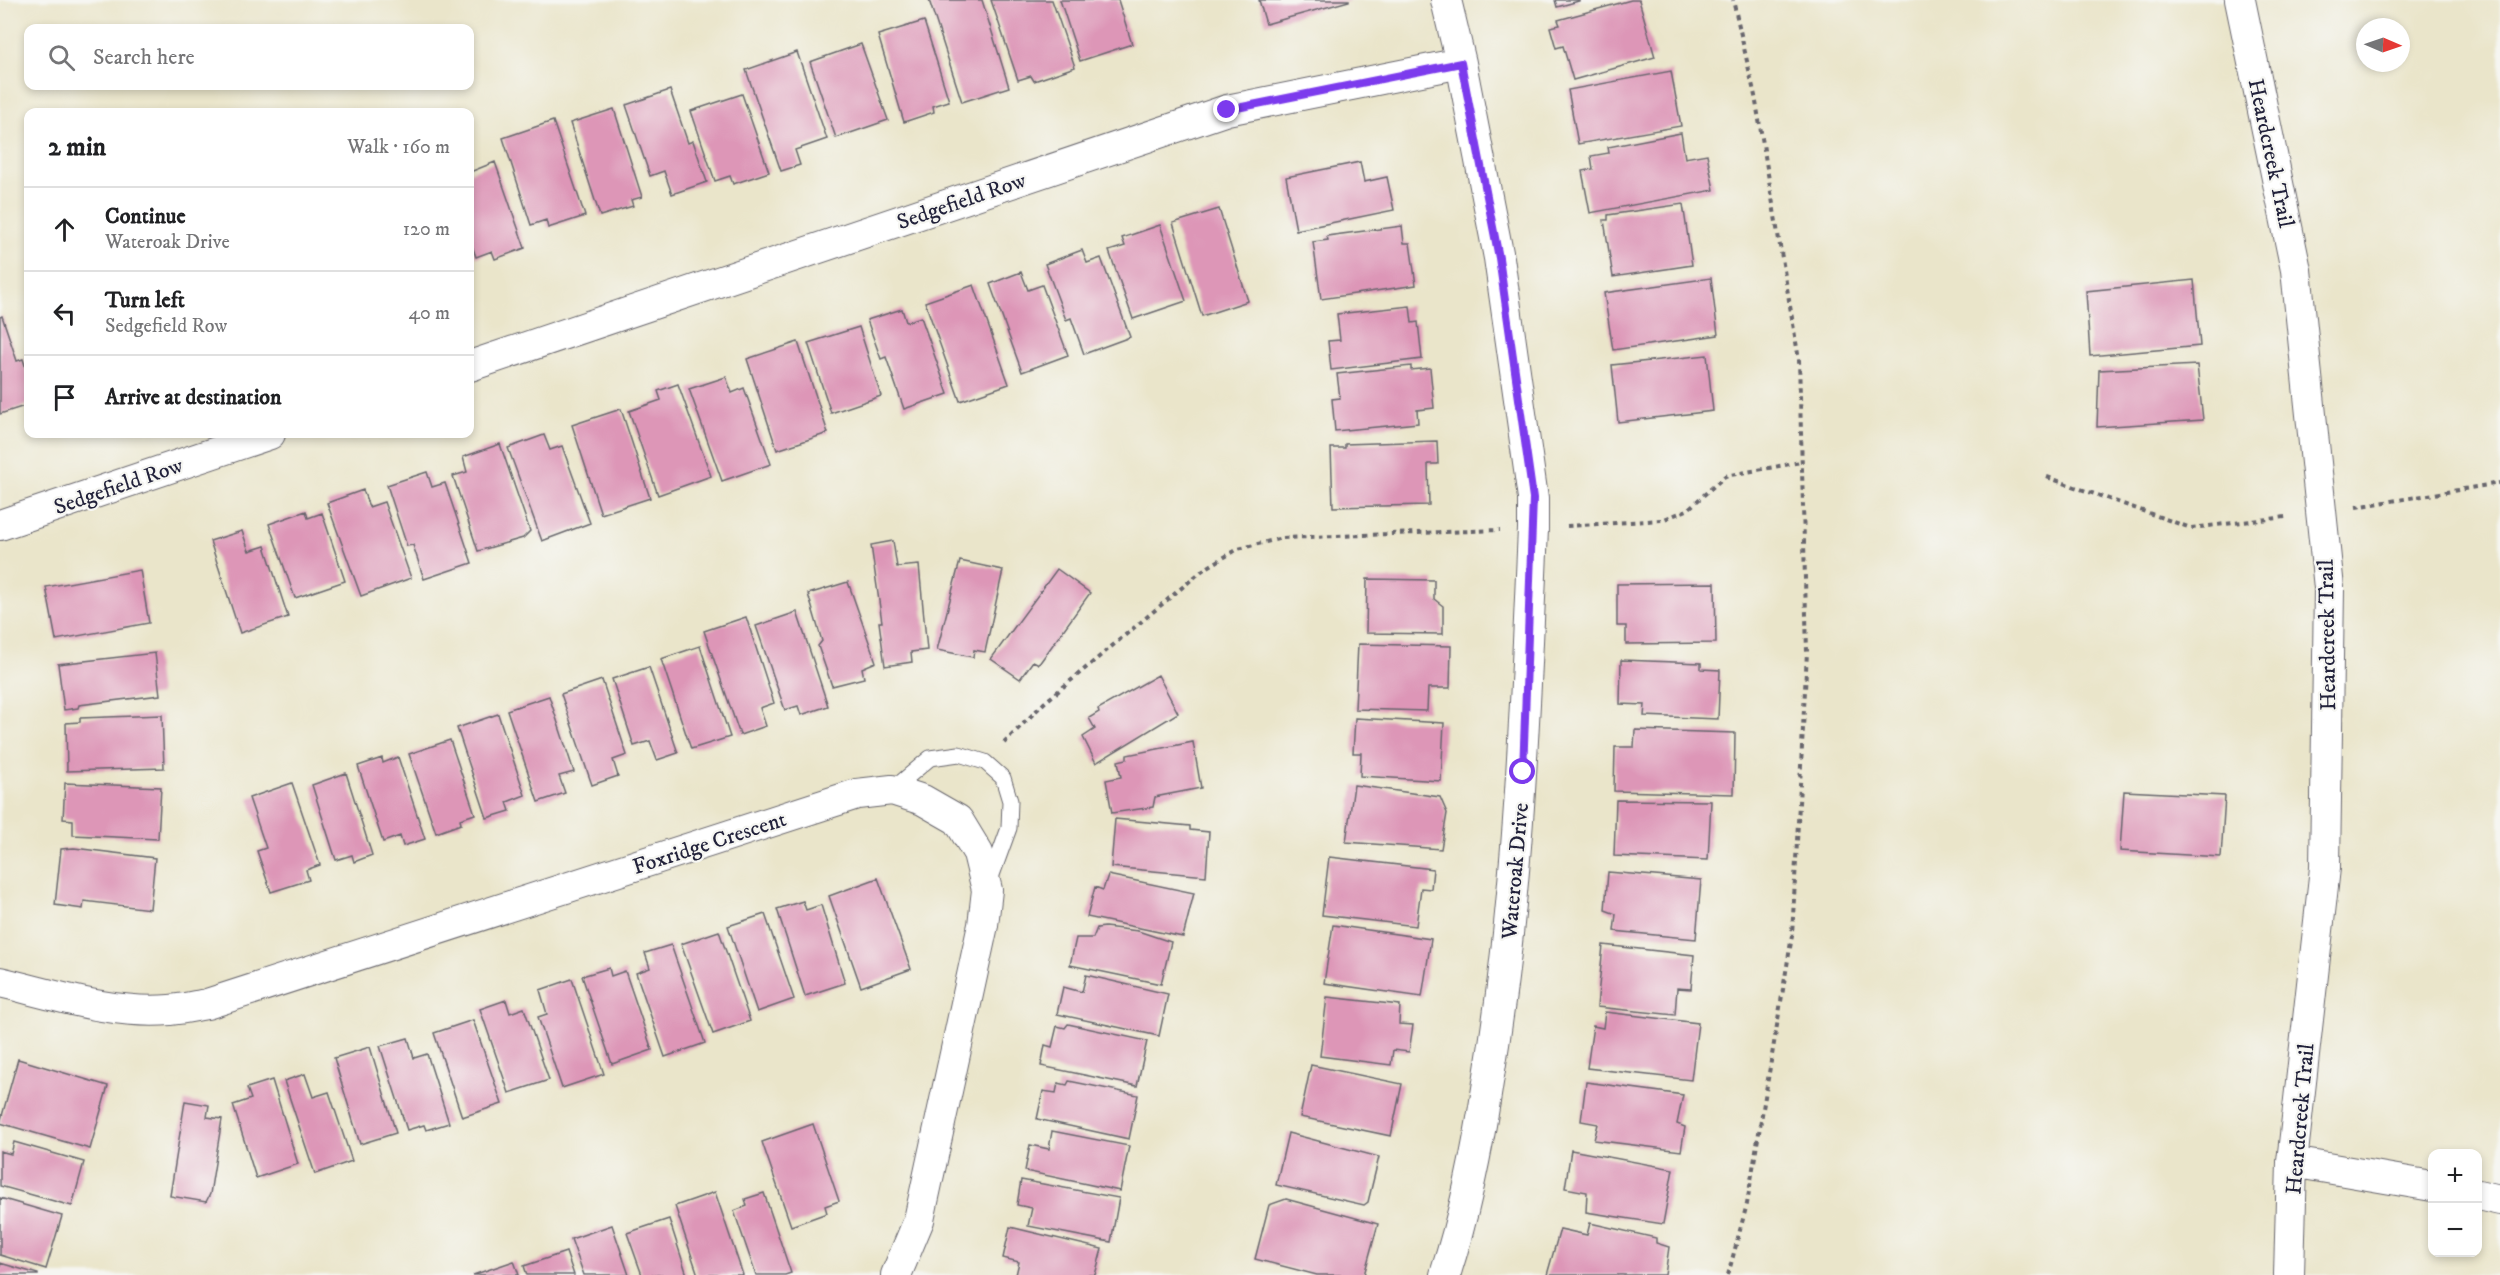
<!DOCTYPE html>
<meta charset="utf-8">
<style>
body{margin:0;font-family:"IM FELL DW Pica",serif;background:#f6f6f6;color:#202124}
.controls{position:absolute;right:18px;bottom:18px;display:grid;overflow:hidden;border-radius:12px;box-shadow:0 3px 9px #0003}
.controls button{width:54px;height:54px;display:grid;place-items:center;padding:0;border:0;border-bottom:2px solid #e0e0e0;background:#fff;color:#202124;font:30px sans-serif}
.compass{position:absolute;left:2356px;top:18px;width:54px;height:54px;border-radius:50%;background:#fff;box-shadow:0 3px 9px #0003;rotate:92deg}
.stop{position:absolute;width:18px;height:18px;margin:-14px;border:4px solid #7c3aed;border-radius:50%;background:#fff}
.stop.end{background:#7c3aed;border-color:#fff;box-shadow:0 2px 6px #0008}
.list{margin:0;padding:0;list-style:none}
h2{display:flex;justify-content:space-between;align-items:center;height:78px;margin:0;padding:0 24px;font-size:26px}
h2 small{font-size:20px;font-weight:400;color:#757577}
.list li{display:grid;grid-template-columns:39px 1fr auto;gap:18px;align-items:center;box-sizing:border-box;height:84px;padding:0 24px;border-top:2px solid #e0e0e0}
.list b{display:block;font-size:22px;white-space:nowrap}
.list p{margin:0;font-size:20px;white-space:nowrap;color:#757577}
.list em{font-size:20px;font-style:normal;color:#757577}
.icon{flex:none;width:33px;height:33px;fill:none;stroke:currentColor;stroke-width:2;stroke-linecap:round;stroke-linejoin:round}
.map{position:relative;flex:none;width:2500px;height:1275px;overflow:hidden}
.search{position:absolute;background:#fff;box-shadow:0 3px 9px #0003;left:24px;top:24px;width:450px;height:66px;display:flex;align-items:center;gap:15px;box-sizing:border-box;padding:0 21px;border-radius:12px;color:#757577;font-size:22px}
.panel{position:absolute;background:#fff;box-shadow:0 3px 9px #0003;left:24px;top:108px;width:450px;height:330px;border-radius:12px}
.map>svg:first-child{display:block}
</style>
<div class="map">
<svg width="2500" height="1275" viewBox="0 0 2500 1275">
<rect width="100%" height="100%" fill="#f6f6f2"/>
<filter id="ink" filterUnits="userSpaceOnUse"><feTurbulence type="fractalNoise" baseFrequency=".0167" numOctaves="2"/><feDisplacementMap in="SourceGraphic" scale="12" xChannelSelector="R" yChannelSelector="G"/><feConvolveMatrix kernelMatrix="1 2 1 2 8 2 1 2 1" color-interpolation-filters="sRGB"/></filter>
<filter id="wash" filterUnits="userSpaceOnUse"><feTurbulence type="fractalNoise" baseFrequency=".008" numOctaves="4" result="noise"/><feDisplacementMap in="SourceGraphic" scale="24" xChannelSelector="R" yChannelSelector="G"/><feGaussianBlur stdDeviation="1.35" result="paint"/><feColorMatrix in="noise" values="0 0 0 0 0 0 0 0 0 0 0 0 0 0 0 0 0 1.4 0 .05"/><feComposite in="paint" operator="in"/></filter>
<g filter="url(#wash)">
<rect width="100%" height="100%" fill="#eae5ca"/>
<g id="blocks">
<path fill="#dd96b7" d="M 929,0 L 982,0 L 1009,87 L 962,102 Z
M 991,0 L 1052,0 L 1075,67 L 1034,81 L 1031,76 L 1018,80 Z
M 1060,0 L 1118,0 L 1132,44 L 1080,61 Z
M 1259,0 L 1349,0 L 1349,1 L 1266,24 Z
M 1555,0 L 1579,0 L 1579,1 L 1557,7 Z
M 1631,0 L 1639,0 L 1655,57 L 1573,80 L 1563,46 L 1556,48 L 1550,27 L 1560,25 L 1558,20 Z
M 924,21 L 949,101 L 933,106 L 934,112 L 904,122 L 878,35 Z
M 861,44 L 888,120 L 836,138 L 810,62 Z
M 797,52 L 827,139 L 795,150 L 800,165 L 781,171 L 746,70 Z
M 1671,71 L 1681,126 L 1578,144 L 1568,90 Z
M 670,90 L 688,143 L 693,141 L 707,182 L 672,194 L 664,171 L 650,176 L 626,105 Z
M 742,94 L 769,172 L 733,184 L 730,176 L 715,181 L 691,111 Z
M 614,109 L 642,197 L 631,200 L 633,206 L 600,216 L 570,123 Z
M 553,121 L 585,216 L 548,228 L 546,220 L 531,225 L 503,138 Z
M 1681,133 L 1685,158 L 1707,154 L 1714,190 L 1590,213 L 1582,171 L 1593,169 L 1591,156 L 1609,153 L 1608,147 Z
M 495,162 L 525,248 L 495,259 L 492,251 L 476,257 L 470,240 L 470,172 Z
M 1360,162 L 1364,182 L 1387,177 L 1394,210 L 1296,230 L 1286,177 Z
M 1683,204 L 1692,265 L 1613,277 L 1604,220 L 1608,220 L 1608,215 Z
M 1219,209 L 1248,301 L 1202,316 L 1173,223 Z
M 1160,225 L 1186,301 L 1133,319 L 1109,251 L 1125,246 L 1122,238 Z
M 1402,226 L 1404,243 L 1410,243 L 1416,285 L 1321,299 L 1313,242 L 1328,240 L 1327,236 Z
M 1082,250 L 1087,263 L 1101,258 L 1130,337 L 1084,354 L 1071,318 L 1066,320 L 1045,264 Z
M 1021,272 L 1028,290 L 1042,285 L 1068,355 L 1022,372 L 990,284 Z
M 1711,278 L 1718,335 L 1613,350 L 1604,293 Z
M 2194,280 L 2200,346 L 2090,356 L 2086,291 Z
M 974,285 L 1009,384 L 960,401 L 925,302 Z
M 1410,306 L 1412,323 L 1418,322 L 1422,359 L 1331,370 L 1328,341 L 1340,340 L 1337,314 Z
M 902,309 L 906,322 L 921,317 L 948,394 L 904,409 L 886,357 L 881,359 L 867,320 Z
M 2,316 L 17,361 L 23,359 L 28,375 L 28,405 L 0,414 L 0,317 Z
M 859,327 L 881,396 L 831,413 L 808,343 Z
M 798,342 L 828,433 L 777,450 L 747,359 Z
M 1707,355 L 1713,411 L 1618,422 L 1612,365 Z
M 2197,365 L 2203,420 L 2097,427 L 2099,370 Z
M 1411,366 L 1411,370 L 1430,368 L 1434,408 L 1417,410 L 1418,423 L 1335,431 L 1332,399 L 1340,398 L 1337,374 Z
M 726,377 L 732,393 L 744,388 L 771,464 L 722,481 L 689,389 Z
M 678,384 L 711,476 L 658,495 L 629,411 L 661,400 L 658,391 Z
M 621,409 L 650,498 L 601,514 L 572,425 Z
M 544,435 L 550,450 L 562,446 L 590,523 L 542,541 L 508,448 Z
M 1437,441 L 1438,464 L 1428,464 L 1429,505 L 1333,507 L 1331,448 L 1345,448 L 1345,444 Z
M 500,444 L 530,531 L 523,538 L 478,551 L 453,476 L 467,472 L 463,457 Z
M 427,472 L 432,487 L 445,483 L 472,563 L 424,579 L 413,545 L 407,546 L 387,485 Z
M 363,490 L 369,507 L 384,502 L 411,578 L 361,596 L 327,503 Z
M 306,511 L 308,518 L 322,513 L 345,581 L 295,598 L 269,524 Z
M 242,531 L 249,551 L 265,546 L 288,617 L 240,633 L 210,541 Z
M 893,541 L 897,567 L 919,565 L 927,650 L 911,652 L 912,662 L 885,666 L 879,622 L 882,622 L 871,545 Z
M 960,561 L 1003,570 L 985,652 L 974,650 L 973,657 L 937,650 Z
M 1057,569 L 1090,593 L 1039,664 L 1033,661 L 1020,679 L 991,659 Z
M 140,570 L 149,623 L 56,640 L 46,587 Z
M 1367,579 L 1434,580 L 1434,599 L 1443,606 L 1443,634 L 1366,633 Z
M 848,582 L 876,662 L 862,668 L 864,678 L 832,686 L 818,646 L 822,641 L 808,594 Z
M 1715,583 L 1716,643 L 1626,644 L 1626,626 L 1617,626 L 1617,584 Z
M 797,612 L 828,706 L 801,715 L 798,706 L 785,710 L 756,626 Z
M 746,617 L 774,703 L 760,708 L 766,726 L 740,735 L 704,631 Z
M 1358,644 L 1451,646 L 1450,688 L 1428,688 L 1427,711 L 1355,709 Z
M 700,646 L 730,737 L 691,749 L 661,659 Z
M 155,653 L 160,695 L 79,705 L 78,708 L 64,710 L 58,664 Z
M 1621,660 L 1701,663 L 1701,669 L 1720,670 L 1718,719 L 1644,716 L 1645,705 L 1620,704 Z
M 649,667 L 678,753 L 657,760 L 650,741 L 634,746 L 612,679 Z
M 1158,675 L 1178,713 L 1096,763 L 1083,737 L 1095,729 L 1089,718 L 1099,712 L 1098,709 Z
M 602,680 L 627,755 L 613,760 L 618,776 L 592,785 L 561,694 Z
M 549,696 L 574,772 L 559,776 L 565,793 L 538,802 L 507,710 Z
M 498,714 L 525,795 L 507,802 L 510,811 L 487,818 L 457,728 Z
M 162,715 L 164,768 L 67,771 L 66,723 L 80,722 L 80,718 Z
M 1355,718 L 1444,723 L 1441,781 L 1360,776 L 1361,753 L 1353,753 Z
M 1635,730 L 1735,733 L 1734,794 L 1614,791 L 1615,747 L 1634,747 Z
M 450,740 L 475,814 L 460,819 L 461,824 L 436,833 L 409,754 Z
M 1193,742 L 1201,788 L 1155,797 L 1153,807 L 1112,813 L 1106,780 L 1121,777 L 1118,761 L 1127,759 L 1127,755 Z
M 398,757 L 425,839 L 403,846 L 400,836 L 383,842 L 358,766 L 382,758 L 383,763 Z
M 346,773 L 372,855 L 354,862 L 352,855 L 336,860 L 312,785 Z
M 65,783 L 161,787 L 158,839 L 73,835 L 73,820 L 63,819 Z
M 292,783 L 320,865 L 306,870 L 309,880 L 271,892 L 257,851 L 266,848 L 249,798 Z
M 1354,785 L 1440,797 L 1447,813 L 1441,849 L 1346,842 Z
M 2124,791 L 2225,796 L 2221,857 L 2120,851 Z
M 1616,800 L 1711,801 L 1708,860 L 1614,856 Z
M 1115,819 L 1190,826 L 1190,830 L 1209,832 L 1206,876 L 1111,867 Z
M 74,848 L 155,858 L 150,909 L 84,901 L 83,909 L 55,905 L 61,849 Z
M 1329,857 L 1433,869 L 1431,889 L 1421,888 L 1416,926 L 1322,915 Z
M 1608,872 L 1701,880 L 1696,939 L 1614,931 L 1616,914 L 1605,910 Z
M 1108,875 L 1194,893 L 1183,937 L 1087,917 L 1095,887 L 1103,890 Z
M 878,878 L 911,969 L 861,987 L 829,896 Z
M 803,901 L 806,910 L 821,905 L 845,983 L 805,996 L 777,909 Z
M 765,914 L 794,999 L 757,1012 L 728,926 Z
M 1333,925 L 1431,939 L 1422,997 L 1324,983 Z
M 1105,927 L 1138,931 L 1171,942 L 1161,984 L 1070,965 L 1076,938 L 1093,938 L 1097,928 Z
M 719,931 L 750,1021 L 713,1034 L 681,944 Z
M 671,945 L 705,1043 L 665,1057 L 636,973 L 650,968 L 645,953 Z
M 1603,945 L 1694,955 L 1691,989 L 1677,988 L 1675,1015 L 1597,1007 Z
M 609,968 L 611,976 L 625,971 L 652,1050 L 612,1064 L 582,976 Z
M 1086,975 L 1168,994 L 1159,1036 L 1057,1014 L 1063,987 L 1082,992 Z
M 572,979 L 604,1074 L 562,1088 L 538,1017 L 547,1014 L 540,990 Z
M 1327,997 L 1400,1005 L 1399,1024 L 1413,1025 L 1409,1052 L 1393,1050 L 1391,1065 L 1320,1056 Z
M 506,1000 L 510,1013 L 524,1008 L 549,1080 L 509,1093 L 480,1009 Z
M 1605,1012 L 1698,1023 L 1691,1080 L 1587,1068 L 1593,1026 L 1603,1028 Z
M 473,1020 L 502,1104 L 462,1117 L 434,1033 Z
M 1068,1024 L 1147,1041 L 1137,1086 L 1041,1066 L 1045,1045 L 1052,1047 L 1057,1026 L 1065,1028 Z
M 408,1038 L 414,1058 L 427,1054 L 449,1123 L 426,1130 L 424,1125 L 407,1130 L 380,1046 Z
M 370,1047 L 396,1133 L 360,1144 L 334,1058 Z
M 18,1059 L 108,1086 L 90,1149 L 0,1123 Z
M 1311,1065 L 1402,1084 L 1391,1136 L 1300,1117 Z
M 305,1074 L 313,1097 L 329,1092 L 352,1161 L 315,1174 L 284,1081 Z
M 272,1080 L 298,1164 L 256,1178 L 233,1105 L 251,1099 L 247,1088 Z
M 1069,1081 L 1138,1095 L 1129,1139 L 1037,1119 L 1043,1091 L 1056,1093 L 1058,1083 L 1067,1085 Z
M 1586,1082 L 1683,1095 L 1677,1124 L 1685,1127 L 1681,1151 L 1594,1140 L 1598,1124 L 1581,1121 Z
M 185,1101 L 209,1105 L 207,1117 L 222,1119 L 210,1194 L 206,1202 L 170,1196 Z
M 813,1124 L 839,1201 L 825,1206 L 827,1213 L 791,1226 L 762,1142 Z
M 1052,1131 L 1129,1146 L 1120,1191 L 1025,1171 L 1030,1145 L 1049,1149 Z
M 1288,1133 L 1379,1157 L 1368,1202 L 1364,1205 L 1276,1185 Z
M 14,1142 L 84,1162 L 72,1206 L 0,1186 L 0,1151 L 11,1154 Z
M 1571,1150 L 1673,1169 L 1663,1224 L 1586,1212 L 1587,1192 L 1565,1188 Z
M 1021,1180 L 1119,1198 L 1111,1242 L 1028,1226 L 1032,1208 L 1017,1205 Z
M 715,1192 L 743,1275 L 698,1275 L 675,1206 Z
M 764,1193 L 791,1273 L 785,1275 L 756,1275 L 734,1211 L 747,1206 L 745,1199 Z
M 0,1198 L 62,1216 L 46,1269 L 0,1255 Z
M 1286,1199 L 1378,1224 L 1364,1275 L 1317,1275 L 1255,1259 L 1269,1205 Z
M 669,1219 L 687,1275 L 642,1275 L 627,1233 Z
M 1590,1223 L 1656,1238 L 1656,1243 L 1669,1247 L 1665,1275 L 1547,1275 L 1560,1229 L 1587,1235 Z
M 612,1225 L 629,1275 L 584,1275 L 571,1239 Z
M 1010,1227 L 1102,1249 L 1095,1275 L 1016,1275 L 1019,1262 L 1003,1258 Z
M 566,1252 L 574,1275 L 527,1275 L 524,1266 Z
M 514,1261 L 519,1275 L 473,1275 Z
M 0,1263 L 38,1274 L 38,1275 L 0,1275 Z"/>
</g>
</g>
<g filter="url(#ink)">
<use href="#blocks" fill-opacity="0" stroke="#68666d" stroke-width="1.5"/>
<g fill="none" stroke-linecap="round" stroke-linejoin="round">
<g stroke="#68666d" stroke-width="17">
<path id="lane" d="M 892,790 L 930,758 L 959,754 L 985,762 L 1003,778 L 1010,801 L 1009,828 L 989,883"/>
</g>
<g stroke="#68666d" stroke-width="32">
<path id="street" d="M 2240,0 L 2296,270 L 2329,588 L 2325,868 L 2292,1162 L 2289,1275
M 470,366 L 1227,110 L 1461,63
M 0,525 L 270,434
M 0,982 C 55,995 113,1015 170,1010 C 183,1009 195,1006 207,1004 L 857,794 L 892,790 L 923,800 L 958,820 L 978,853 L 987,890 L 983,925 L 919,1220 L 896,1275
M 2292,1162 L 2432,1186
M 2478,1195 L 2500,1200
M 1445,1275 C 1466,1211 1479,1142 1489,1076 C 1519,895 1525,711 1533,529 L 1533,498 L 1499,258 L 1461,63 L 1446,0"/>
</g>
<path stroke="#68666d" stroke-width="4" stroke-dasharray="4.5 4.5" stroke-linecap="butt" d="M 2047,477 L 2191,528 L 2286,517
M 2356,507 L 2500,483
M 1567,526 L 1662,520 L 1687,510 L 1725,476 L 1801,462
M 1004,743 L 1044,703 L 1203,570 L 1238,549 L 1282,538 L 1500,530
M 1728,1275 L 1747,1204 L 1792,936 L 1807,652 L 1799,360 L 1755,96 L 1733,0"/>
<use href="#lane" stroke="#fff" stroke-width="15"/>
<use href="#street" stroke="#fff" stroke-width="30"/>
</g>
</g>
<g fill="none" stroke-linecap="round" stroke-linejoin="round" filter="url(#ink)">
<path stroke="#7c3aed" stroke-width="8" d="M 1227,110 L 1461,63 L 1499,258 L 1533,498 L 1523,772"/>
</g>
<g text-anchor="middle" stroke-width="4.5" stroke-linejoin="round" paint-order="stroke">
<g font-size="22" fill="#22223b" stroke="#f6f6f2">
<text transform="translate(2272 153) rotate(78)" y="8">Heardcreek Trail</text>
<text transform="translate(961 200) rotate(-19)" y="8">Sedgefield Row</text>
<text transform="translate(118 485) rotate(-19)" y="8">Sedgefield Row</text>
<text transform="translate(2326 635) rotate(-91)" y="8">Heardcreek Trail</text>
<text transform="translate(709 842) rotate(-18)" y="8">Foxridge Crescent</text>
<text transform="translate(1514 871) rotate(-85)" y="8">Wateroak Drive</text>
<text transform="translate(2299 1119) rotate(-85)" y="8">Heardcreek Trail</text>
</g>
</g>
</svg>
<div class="controls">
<button>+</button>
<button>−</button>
</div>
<svg class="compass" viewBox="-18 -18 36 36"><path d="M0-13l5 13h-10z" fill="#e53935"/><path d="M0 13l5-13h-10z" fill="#757577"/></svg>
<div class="stop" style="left:1523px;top:772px"></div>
<div class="stop end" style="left:1227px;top:110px"></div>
<div class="search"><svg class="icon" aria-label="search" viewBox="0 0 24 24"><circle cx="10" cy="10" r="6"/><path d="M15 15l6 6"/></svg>Search here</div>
<section class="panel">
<h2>2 min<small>Walk · 160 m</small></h2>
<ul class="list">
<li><svg class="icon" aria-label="ahead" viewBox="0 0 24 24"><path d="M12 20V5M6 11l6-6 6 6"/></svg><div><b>Continue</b><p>Wateroak Drive</p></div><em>120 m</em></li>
<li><svg class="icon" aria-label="left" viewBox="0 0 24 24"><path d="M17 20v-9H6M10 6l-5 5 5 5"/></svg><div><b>Turn left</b><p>Sedgefield Row</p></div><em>40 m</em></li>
<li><svg class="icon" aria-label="arrive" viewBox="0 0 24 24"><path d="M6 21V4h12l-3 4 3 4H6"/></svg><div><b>Arrive at destination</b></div></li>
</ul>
</section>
</div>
